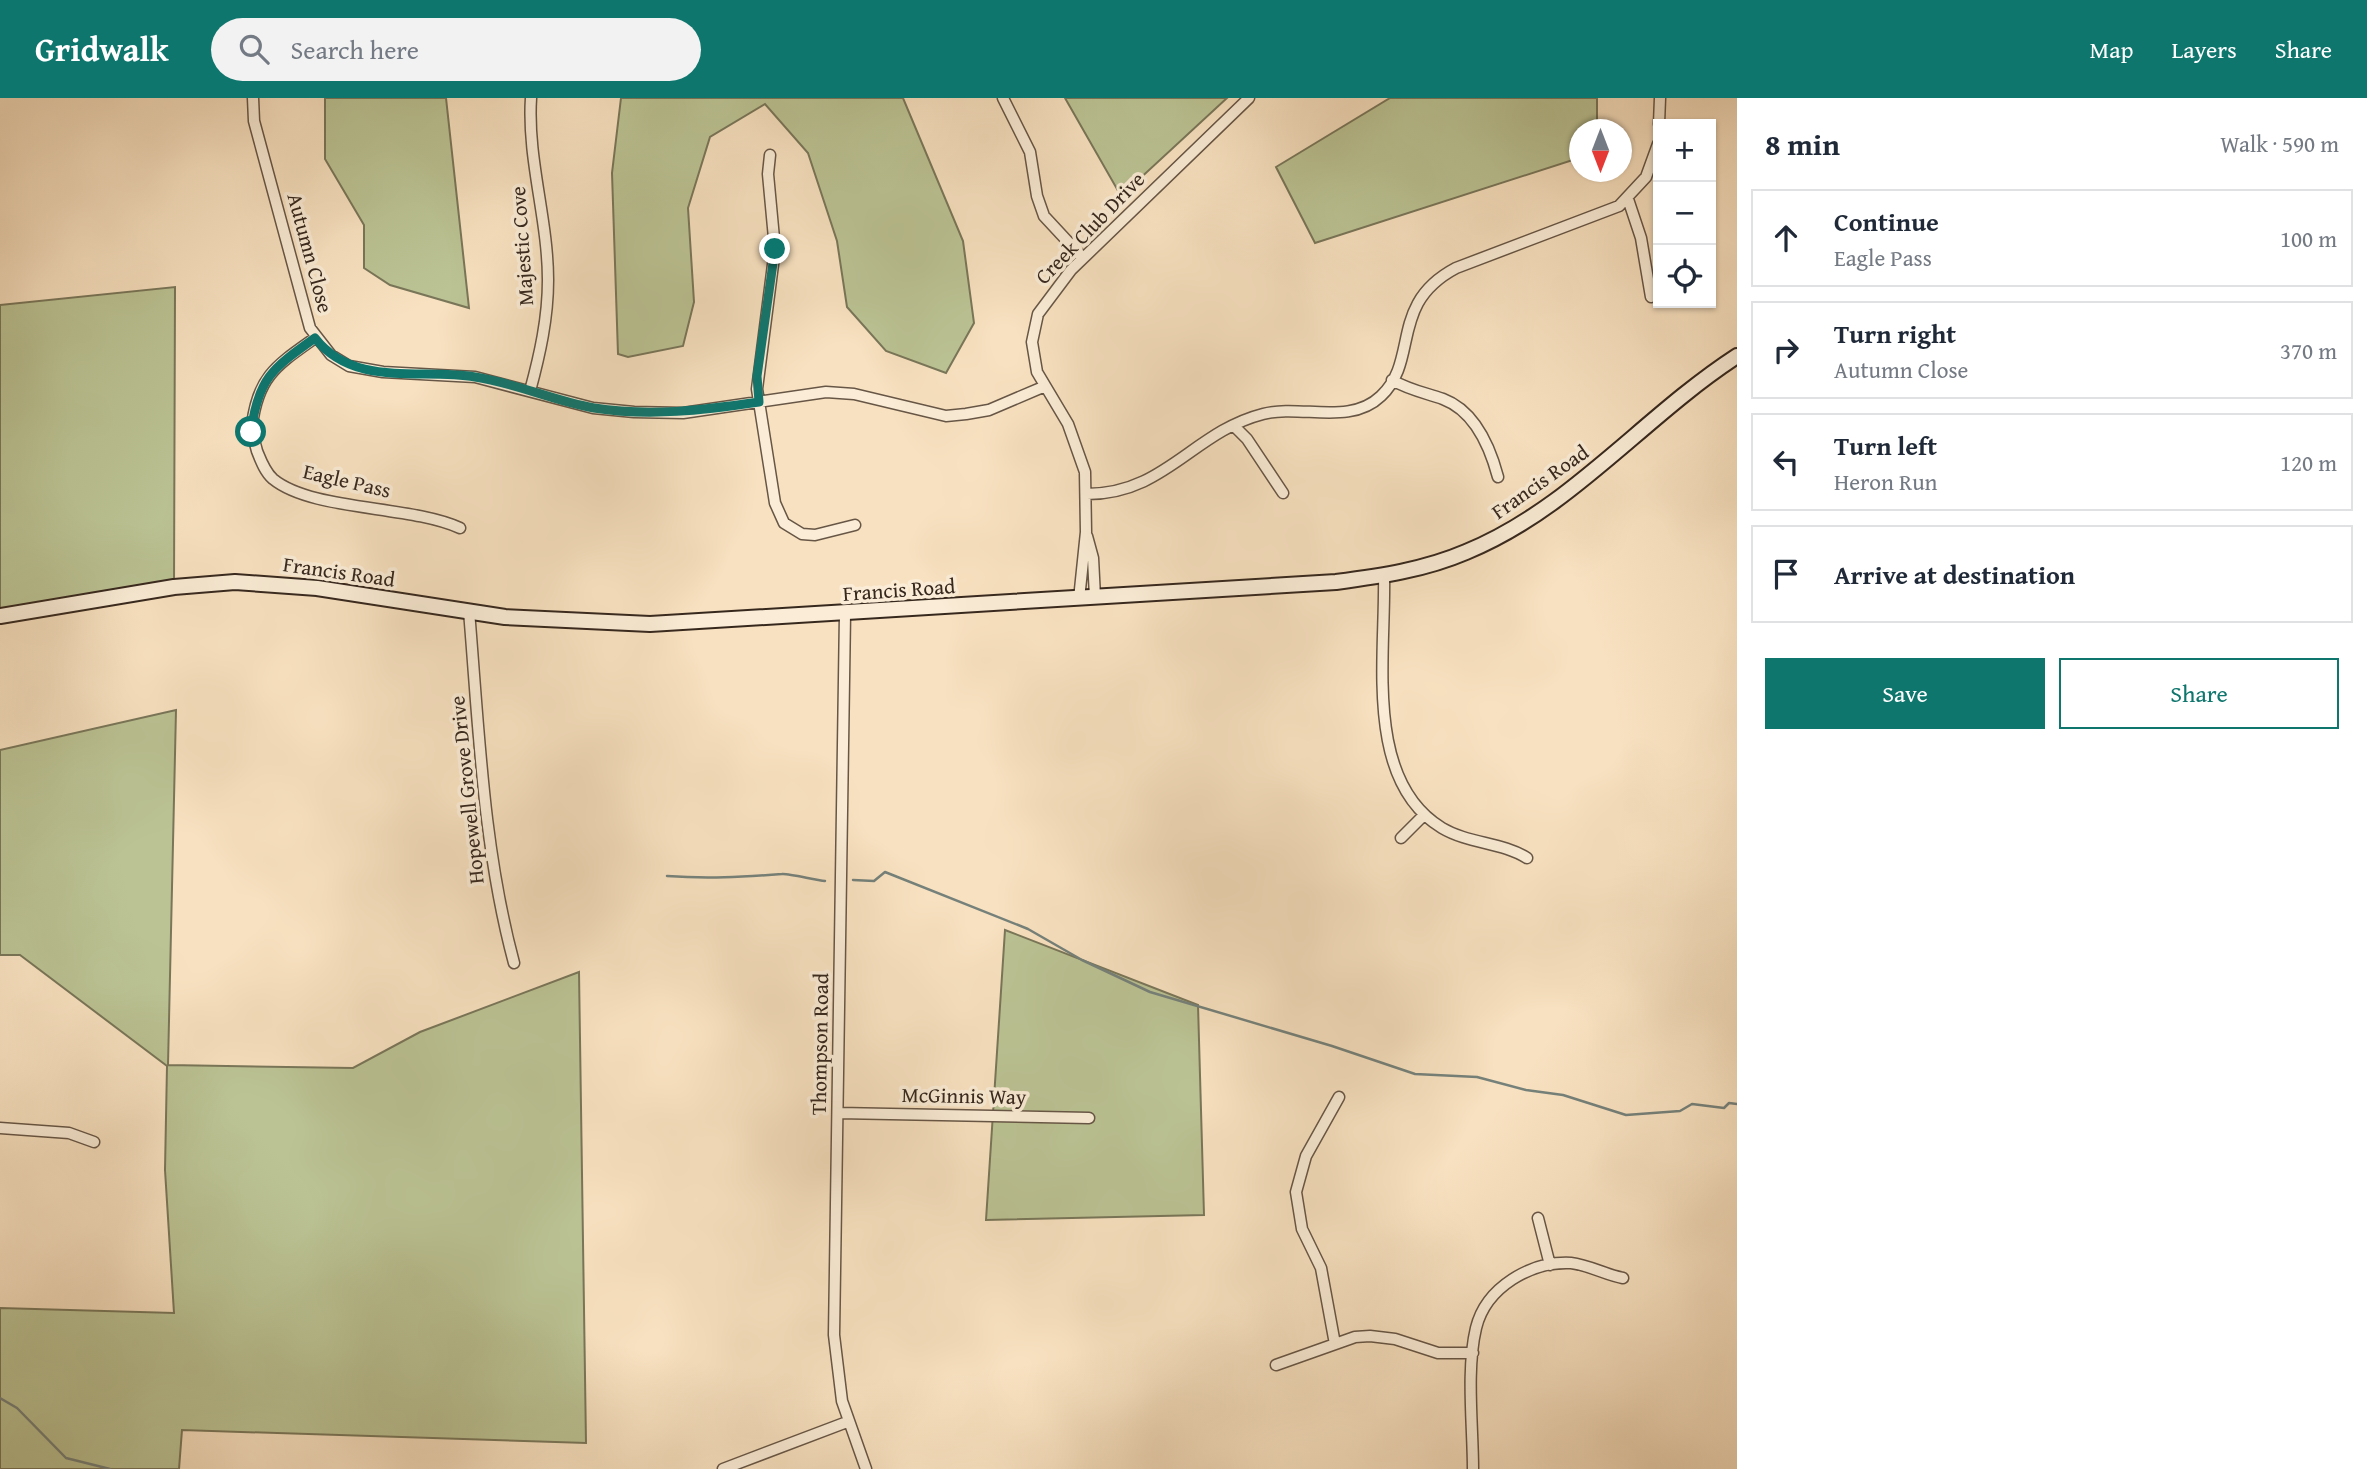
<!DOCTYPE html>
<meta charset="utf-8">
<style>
body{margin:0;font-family:"Gentium Book Plus",serif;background:#f2f2f3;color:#1f2937}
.controls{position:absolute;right:21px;top:21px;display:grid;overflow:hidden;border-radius:0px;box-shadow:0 2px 5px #0004}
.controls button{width:63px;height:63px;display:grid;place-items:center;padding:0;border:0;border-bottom:2px solid #e0e1e3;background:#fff;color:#1f2937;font:35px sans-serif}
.compass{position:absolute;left:1569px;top:21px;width:63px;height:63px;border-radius:50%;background:#fff;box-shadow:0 2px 5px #0004;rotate:180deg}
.stop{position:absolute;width:21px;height:21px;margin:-16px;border:5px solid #0f766e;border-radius:50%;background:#fff}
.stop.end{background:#0f766e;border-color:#fff;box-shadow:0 2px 7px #0008}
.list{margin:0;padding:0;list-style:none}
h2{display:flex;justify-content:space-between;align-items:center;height:91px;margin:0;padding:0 28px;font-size:30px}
h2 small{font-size:23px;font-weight:400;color:#747a83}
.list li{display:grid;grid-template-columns:46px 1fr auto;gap:21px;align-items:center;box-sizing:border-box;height:98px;margin:0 14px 14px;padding:0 14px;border:2px solid #e0e1e3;border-radius:0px}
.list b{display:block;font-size:26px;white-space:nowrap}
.list p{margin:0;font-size:23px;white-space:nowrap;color:#747a83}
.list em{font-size:23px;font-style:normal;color:#747a83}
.actions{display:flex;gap:14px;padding:21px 28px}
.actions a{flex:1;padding:16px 0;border:2px solid #0f766e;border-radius:0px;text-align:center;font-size:24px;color:#0f766e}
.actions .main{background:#0f766e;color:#fff}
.icon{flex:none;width:38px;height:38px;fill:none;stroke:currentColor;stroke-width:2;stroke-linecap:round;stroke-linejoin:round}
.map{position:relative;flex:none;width:1737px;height:1371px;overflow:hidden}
header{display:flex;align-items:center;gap:42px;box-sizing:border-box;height:98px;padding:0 35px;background:#0f766e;color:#fff}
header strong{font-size:33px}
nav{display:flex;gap:38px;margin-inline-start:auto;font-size:24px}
.search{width:490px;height:63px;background:#f2f2f3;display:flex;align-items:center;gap:18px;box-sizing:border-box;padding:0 24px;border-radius:38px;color:#747a83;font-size:26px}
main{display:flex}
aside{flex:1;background:#fff}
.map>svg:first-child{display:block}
</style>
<header>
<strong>Gridwalk</strong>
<div class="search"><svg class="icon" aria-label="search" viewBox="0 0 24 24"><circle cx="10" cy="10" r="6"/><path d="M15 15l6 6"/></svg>Search here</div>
<nav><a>Map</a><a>Layers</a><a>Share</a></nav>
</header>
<main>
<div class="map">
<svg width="1737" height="1371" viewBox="0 0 1737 1371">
<rect width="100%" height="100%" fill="#f8e1c0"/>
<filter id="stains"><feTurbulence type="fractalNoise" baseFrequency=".00286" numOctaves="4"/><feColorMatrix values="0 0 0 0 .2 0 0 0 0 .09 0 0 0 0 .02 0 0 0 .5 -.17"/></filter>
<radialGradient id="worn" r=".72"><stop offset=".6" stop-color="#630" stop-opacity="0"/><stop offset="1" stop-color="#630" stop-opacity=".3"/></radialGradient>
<path fill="#bbc394" stroke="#797659" stroke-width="2" d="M 325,0 L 446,0 L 469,210 L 390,187 L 364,170 L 364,127 L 325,61 Z
M 621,0 L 903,0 L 963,143 L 974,225 L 946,275 L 886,253 L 847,209 L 837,143 L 808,55 L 765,6 L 710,39 L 688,110 L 694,204 L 683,248 L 628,259 L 618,256 L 612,75 Z
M 1065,0 L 1227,0 L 1121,98 Z
M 1390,0 L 1597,0 L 1597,31 L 1580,32 L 1579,60 L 1315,145 L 1276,69 Z
M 175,189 L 174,489 L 0,518 L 0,207 Z
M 176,612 L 168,967 L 353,970 L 420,934 L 579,874 L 586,1345 L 182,1332 L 179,1371 L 0,1371 L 0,1210 L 174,1215 L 165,1072 L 167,968 L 20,857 L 0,857 L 0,652 Z
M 1005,832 L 1198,907 L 1204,1117 L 986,1122 Z"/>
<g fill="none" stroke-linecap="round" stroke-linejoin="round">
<path stroke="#75817a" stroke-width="2.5" d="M 667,778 C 708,781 741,779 782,776 C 787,775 815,782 825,783
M 853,782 L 874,783 L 885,774 L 1028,831 L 1082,862 L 1150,894 L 1332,948 L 1415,976 L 1477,979 L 1526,992 L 1563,997 L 1626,1017 L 1680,1013 L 1692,1006 L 1724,1010 L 1729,1005 L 1737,1006
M 0,1300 L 17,1310 L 66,1360 L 110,1371"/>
<g stroke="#675646" stroke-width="13">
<path id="street" d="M 253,0 L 254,23 L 310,230 L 331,257 L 349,268 L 383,274 L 475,279 L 593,310 L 634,314 L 683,315 L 826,294 L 854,296 L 946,318 L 966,316 L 989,312 L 1043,289
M 1003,0 L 1030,54 L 1037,98 L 1044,118 L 1083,160
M 1659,26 L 1660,0
M 770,57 L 768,76 L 775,151 L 757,291 L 775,405 L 784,425 L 802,436 L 815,437 L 855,427
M 1628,101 L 1641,140 L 1651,199
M 315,240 C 277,267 258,278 252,327 C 251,336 255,344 257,353 C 261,363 265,374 273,381 C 312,413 409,407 460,430
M 1392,282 C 1409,292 1426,295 1443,301 C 1475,313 1490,349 1498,379
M 530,293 C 540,256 548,220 548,182 C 548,121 527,61 531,0
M 1234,328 L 1247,341 L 1283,395
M 1087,396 C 1165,396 1193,334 1263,316 C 1301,306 1350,328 1381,298 C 1420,261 1388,206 1456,170 L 1619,108 L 1646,79 L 1658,46
M 1087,438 L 1093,460 L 1095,499
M 1384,477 C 1386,557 1363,682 1442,730 C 1469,746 1502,744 1527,760
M 1079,501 L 1086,434 L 1085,374 L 1068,326 L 1037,274 L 1032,244 L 1038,216 L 1071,172 L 1249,0
M 469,513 C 479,632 483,750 514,865
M 845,516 L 834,1237 L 842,1303 L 866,1371
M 1401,740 L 1424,717
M 839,1015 L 1089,1020
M 0,1030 L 69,1035 L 94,1044
M 1538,1120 L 1550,1167
M 1335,1246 L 1321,1170 L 1302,1131 L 1296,1094 L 1306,1058 L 1339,999
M 1276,1267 L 1355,1239 L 1370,1238 L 1395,1241 L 1438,1255 L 1473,1255
M 723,1371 L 847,1324
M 1473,1371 C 1473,1328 1466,1272 1476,1230 C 1486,1189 1531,1163 1571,1165 C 1589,1167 1606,1177 1623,1180"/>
</g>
<g stroke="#37281e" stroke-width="18">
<path id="secondary" d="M 0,518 L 174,489 L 235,484 L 317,490 L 505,519 L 650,526 L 1336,484 C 1381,478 1424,472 1466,454 C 1571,411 1643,319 1737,258"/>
</g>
<use href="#street" stroke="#faecd6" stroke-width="10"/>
<use href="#secondary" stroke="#faecd6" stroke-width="14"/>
</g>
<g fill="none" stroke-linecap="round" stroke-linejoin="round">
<path stroke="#0f766e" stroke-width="9" d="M 251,334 C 258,280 273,270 315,240 C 354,290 420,270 475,279 C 516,285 554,303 594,310 C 650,319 704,312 759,304 L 757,278 L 775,151"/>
</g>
<g text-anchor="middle" stroke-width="7" stroke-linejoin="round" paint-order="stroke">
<g font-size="21" fill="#37281e" stroke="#faecd6">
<text transform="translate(1090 130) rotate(-46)" y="7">Creek Club Drive</text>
<text transform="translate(522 148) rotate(-94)" y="7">Majestic Cove</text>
<text transform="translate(310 155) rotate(75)" y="7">Autumn Close</text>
<text transform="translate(347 383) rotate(13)" y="7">Eagle Pass</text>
<text transform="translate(1540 384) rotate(-35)" y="7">Francis Road</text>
<text transform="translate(339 474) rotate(8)" y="7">Francis Road</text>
<text transform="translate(899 492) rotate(-4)" y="7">Francis Road</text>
<text transform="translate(467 692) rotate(-96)" y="7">Hopewell Grove Drive</text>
<text transform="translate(820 946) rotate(-89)" y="7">Thompson Road</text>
<text transform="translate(964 998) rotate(1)" y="7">McGinnis Way</text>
</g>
</g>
<rect width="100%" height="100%" filter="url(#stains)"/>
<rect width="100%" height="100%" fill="url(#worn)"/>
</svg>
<div class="controls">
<button>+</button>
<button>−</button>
<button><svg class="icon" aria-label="locate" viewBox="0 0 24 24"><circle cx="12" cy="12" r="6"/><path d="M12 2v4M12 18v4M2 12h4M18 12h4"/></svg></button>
</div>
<svg class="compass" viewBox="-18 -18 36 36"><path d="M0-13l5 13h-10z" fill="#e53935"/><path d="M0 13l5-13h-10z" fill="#747a83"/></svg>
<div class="stop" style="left:251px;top:334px"></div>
<div class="stop end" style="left:775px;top:151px"></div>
</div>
<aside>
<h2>8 min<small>Walk · 590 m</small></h2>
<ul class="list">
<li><svg class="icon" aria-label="ahead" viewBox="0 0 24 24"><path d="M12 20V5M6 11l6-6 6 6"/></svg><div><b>Continue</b><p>Eagle Pass</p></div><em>100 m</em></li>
<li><svg class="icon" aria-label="right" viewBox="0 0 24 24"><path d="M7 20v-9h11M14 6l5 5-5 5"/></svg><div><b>Turn right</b><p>Autumn Close</p></div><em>370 m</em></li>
<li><svg class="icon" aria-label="left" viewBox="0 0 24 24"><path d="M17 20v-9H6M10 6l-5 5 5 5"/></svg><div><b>Turn left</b><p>Heron Run</p></div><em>120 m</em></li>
<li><svg class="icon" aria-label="arrive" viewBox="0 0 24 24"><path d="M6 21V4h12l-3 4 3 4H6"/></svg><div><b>Arrive at destination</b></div></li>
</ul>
<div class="actions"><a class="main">Save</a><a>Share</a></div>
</aside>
</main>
